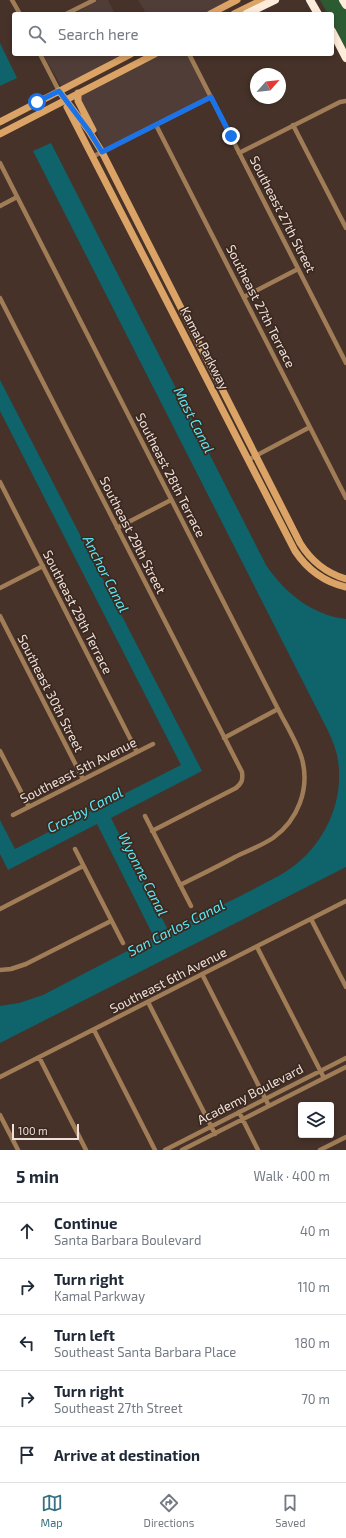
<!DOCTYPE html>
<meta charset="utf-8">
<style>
body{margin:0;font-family:"Exo 2",sans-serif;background:#f6f6f7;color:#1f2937}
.controls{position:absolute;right:12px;bottom:12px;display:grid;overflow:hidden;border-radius:4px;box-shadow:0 2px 6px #0003}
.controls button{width:36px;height:36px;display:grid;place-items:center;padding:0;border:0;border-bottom:1px solid #e0e1e3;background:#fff;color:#1f2937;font:20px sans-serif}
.compass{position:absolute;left:250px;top:68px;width:36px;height:36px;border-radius:50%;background:#fff;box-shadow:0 2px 6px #0003;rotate:63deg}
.scale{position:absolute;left:12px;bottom:10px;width:67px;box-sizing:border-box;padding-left:4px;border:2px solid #eee1db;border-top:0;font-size:11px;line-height:14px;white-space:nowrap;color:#eee1db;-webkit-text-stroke:3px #3b281f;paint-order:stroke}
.stop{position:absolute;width:12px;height:12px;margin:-9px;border:3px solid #1a73e8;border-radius:50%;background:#fff}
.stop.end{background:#1a73e8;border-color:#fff;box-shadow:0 1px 4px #0008}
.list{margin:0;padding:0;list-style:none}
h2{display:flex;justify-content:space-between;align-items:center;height:52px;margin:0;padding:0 16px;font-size:17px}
h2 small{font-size:13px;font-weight:400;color:#747a83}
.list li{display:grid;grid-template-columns:26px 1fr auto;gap:12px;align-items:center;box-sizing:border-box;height:56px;padding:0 16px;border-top:1px solid #e0e1e3}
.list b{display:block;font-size:15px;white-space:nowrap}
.list p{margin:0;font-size:13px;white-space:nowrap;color:#747a83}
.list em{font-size:13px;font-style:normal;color:#747a83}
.icon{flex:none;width:22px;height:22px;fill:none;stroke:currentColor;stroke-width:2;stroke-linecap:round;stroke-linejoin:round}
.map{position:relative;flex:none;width:346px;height:1150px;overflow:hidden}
.search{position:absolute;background:#fff;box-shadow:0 2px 6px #0003;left:12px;right:12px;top:12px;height:44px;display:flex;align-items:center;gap:10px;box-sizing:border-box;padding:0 14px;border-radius:4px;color:#747a83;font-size:15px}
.sheet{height:332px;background:#fff}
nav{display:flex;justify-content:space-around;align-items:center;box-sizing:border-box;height:56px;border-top:1px solid #e0e1e3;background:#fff;font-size:11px;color:#747a83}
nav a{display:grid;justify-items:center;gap:2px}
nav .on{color:#387183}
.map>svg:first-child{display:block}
</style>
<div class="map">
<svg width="346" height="1150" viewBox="0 0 346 1150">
<rect width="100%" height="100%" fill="#463229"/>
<path fill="#503d37" d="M 98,0 L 108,0 L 115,14 L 74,14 Z
M 138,0 L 232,0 L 205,14 L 140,14 L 145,11 Z
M 43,54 L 126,54 L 62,87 Z
M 160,54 L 190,54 L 211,96 L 106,154 L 95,128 L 81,101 L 80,94 Z"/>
<path fill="#2c5b32" d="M 320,0 L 341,0 L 346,10 L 346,49 L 332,22 L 332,14 L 328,14 Z"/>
<path fill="#0f636a" d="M 0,43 L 17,78 L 0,86 Z
M 51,143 L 266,565 C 285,593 312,615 346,619 L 346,867 L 0,1043 L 0,1006 L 19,1003 L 43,995 L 154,937 L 97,824 L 8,870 L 0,854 L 0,820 L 15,849 L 181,765 L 0,411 L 0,380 L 202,771 L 111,818 L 168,930 L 182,924 L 183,925 C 210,910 238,898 265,883 C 274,878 283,874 291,868 C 326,843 346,798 337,755 C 334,743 329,732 323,721 L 33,151 Z"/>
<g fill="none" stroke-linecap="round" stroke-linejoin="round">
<path stroke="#a07d57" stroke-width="4.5" d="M 12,0 L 20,14
M 66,14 L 94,0
M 40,54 L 59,91
M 189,54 L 346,363
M 156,125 L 346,498
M 293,125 L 346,228
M 239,153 L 340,102 L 346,101
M 94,156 L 211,97
M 0,163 L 278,709 C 286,725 297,742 302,759 C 310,789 298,820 273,838 C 261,846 247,851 235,857 C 217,867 198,876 180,885
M 0,206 L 17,197
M 244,297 L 298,269
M 0,298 L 242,772 C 243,780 242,783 236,788 L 152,831
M 248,460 L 310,427
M 0,482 L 137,752
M 117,528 L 171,500
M 0,588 L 43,566
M 0,616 L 83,779
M 224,738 L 278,709
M 0,751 L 29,807
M 13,815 L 153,744
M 145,816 L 191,906
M 75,849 L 123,943
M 0,909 L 83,866
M 311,919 L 346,987
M 257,947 L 324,1078
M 0,970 L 11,969 L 26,964 L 111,921
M 202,974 L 269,1106
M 148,1002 L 215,1134
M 94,1030 L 155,1150
M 39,1057 L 86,1150
M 0,1077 L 346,901
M 239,1112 L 258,1150
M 0,1115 L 18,1150
M 165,1150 L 346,1058
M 182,1150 L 346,1067
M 320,1150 L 346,1137"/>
<path stroke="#dba365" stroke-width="7" d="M 210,14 L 237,0
M 234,14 L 262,0
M 59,91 L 89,131 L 102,152 L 300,543 C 311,561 326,573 346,579
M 78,93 L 78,101 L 93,130
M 67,107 L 295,551 C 307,569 324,582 346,587
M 0,122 L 131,54
M 0,134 L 155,54"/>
<path stroke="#fdecda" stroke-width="8" d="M 310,0 L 318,14
M 343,0 L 346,5
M 246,14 L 275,0
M 332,31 L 346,58"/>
</g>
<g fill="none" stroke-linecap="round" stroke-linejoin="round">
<path stroke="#1a73e8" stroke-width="5" d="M 37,102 L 59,91 L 89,131 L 102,152 L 211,97 L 231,136"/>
</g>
<g text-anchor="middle" stroke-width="3.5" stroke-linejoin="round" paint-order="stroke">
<g font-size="13" fill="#eee1db" stroke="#3b281f">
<text transform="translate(283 214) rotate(63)" y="5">Southeast 27th Street</text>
<text transform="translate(261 306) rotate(63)" y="5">Southeast 27th Terrace</text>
<text transform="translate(205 348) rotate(63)" y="5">Kamal Parkway</text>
<text transform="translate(171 475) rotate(63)" y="5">Southeast 28th Terrace</text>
<text transform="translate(133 535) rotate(63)" y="5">Southeast 29th Street</text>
<text transform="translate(78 612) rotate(63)" y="5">Southeast 29th Terrace</text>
<text transform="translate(51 693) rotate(63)" y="5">Southeast 30th Street</text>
<text transform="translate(78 770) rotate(-27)" y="5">Southeast 5th Avenue</text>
<text transform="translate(168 980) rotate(-27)" y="5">Southeast 6th Avenue</text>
<text transform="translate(250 1094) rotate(-27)" y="5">Academy Boulevard</text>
</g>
<g font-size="14" font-style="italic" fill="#5ae9f6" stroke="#3b281f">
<text transform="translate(194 420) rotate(63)" y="5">Mast Canal</text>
<text transform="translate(106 574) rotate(63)" y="5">Anchor Canal</text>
<text transform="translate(85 810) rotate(-27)" y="5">Crosby Canal</text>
<text transform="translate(143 874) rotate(63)" y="5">Wyonne Canal</text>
<text transform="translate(176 928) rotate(-27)" y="5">San Carlos Canal</text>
</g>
</g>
</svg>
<div class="controls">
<button><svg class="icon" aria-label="layers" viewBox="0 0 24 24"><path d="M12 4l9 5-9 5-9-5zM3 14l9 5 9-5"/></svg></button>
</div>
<svg class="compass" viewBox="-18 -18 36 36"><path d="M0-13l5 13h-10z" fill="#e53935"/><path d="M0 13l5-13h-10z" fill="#747a83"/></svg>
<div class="scale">100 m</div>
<div class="stop" style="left:37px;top:102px"></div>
<div class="stop end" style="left:231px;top:136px"></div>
<div class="search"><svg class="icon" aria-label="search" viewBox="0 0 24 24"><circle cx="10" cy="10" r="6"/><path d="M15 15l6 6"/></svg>Search here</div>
</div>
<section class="sheet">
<h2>5 min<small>Walk · 400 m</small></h2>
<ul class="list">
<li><svg class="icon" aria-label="ahead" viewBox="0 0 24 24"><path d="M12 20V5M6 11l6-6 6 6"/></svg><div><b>Continue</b><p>Santa Barbara Boulevard</p></div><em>40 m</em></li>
<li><svg class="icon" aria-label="right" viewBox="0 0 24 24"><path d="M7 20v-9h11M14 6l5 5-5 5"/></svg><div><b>Turn right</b><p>Kamal Parkway</p></div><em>110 m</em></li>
<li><svg class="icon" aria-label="left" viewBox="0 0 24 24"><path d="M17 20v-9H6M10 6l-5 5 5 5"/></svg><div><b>Turn left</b><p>Southeast Santa Barbara Place</p></div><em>180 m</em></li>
<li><svg class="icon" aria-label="right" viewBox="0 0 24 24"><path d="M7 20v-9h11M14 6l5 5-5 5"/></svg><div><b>Turn right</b><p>Southeast 27th Street</p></div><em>70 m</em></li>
<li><svg class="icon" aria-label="arrive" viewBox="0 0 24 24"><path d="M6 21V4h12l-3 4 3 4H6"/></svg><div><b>Arrive at destination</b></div></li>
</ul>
</section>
<nav>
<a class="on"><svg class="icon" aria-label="map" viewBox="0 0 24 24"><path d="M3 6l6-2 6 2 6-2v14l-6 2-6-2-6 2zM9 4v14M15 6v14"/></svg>Map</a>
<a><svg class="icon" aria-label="directions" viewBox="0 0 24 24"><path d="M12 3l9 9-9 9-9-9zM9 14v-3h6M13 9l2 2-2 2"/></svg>Directions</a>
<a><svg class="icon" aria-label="saved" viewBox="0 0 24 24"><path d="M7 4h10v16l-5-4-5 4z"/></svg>Saved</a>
</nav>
